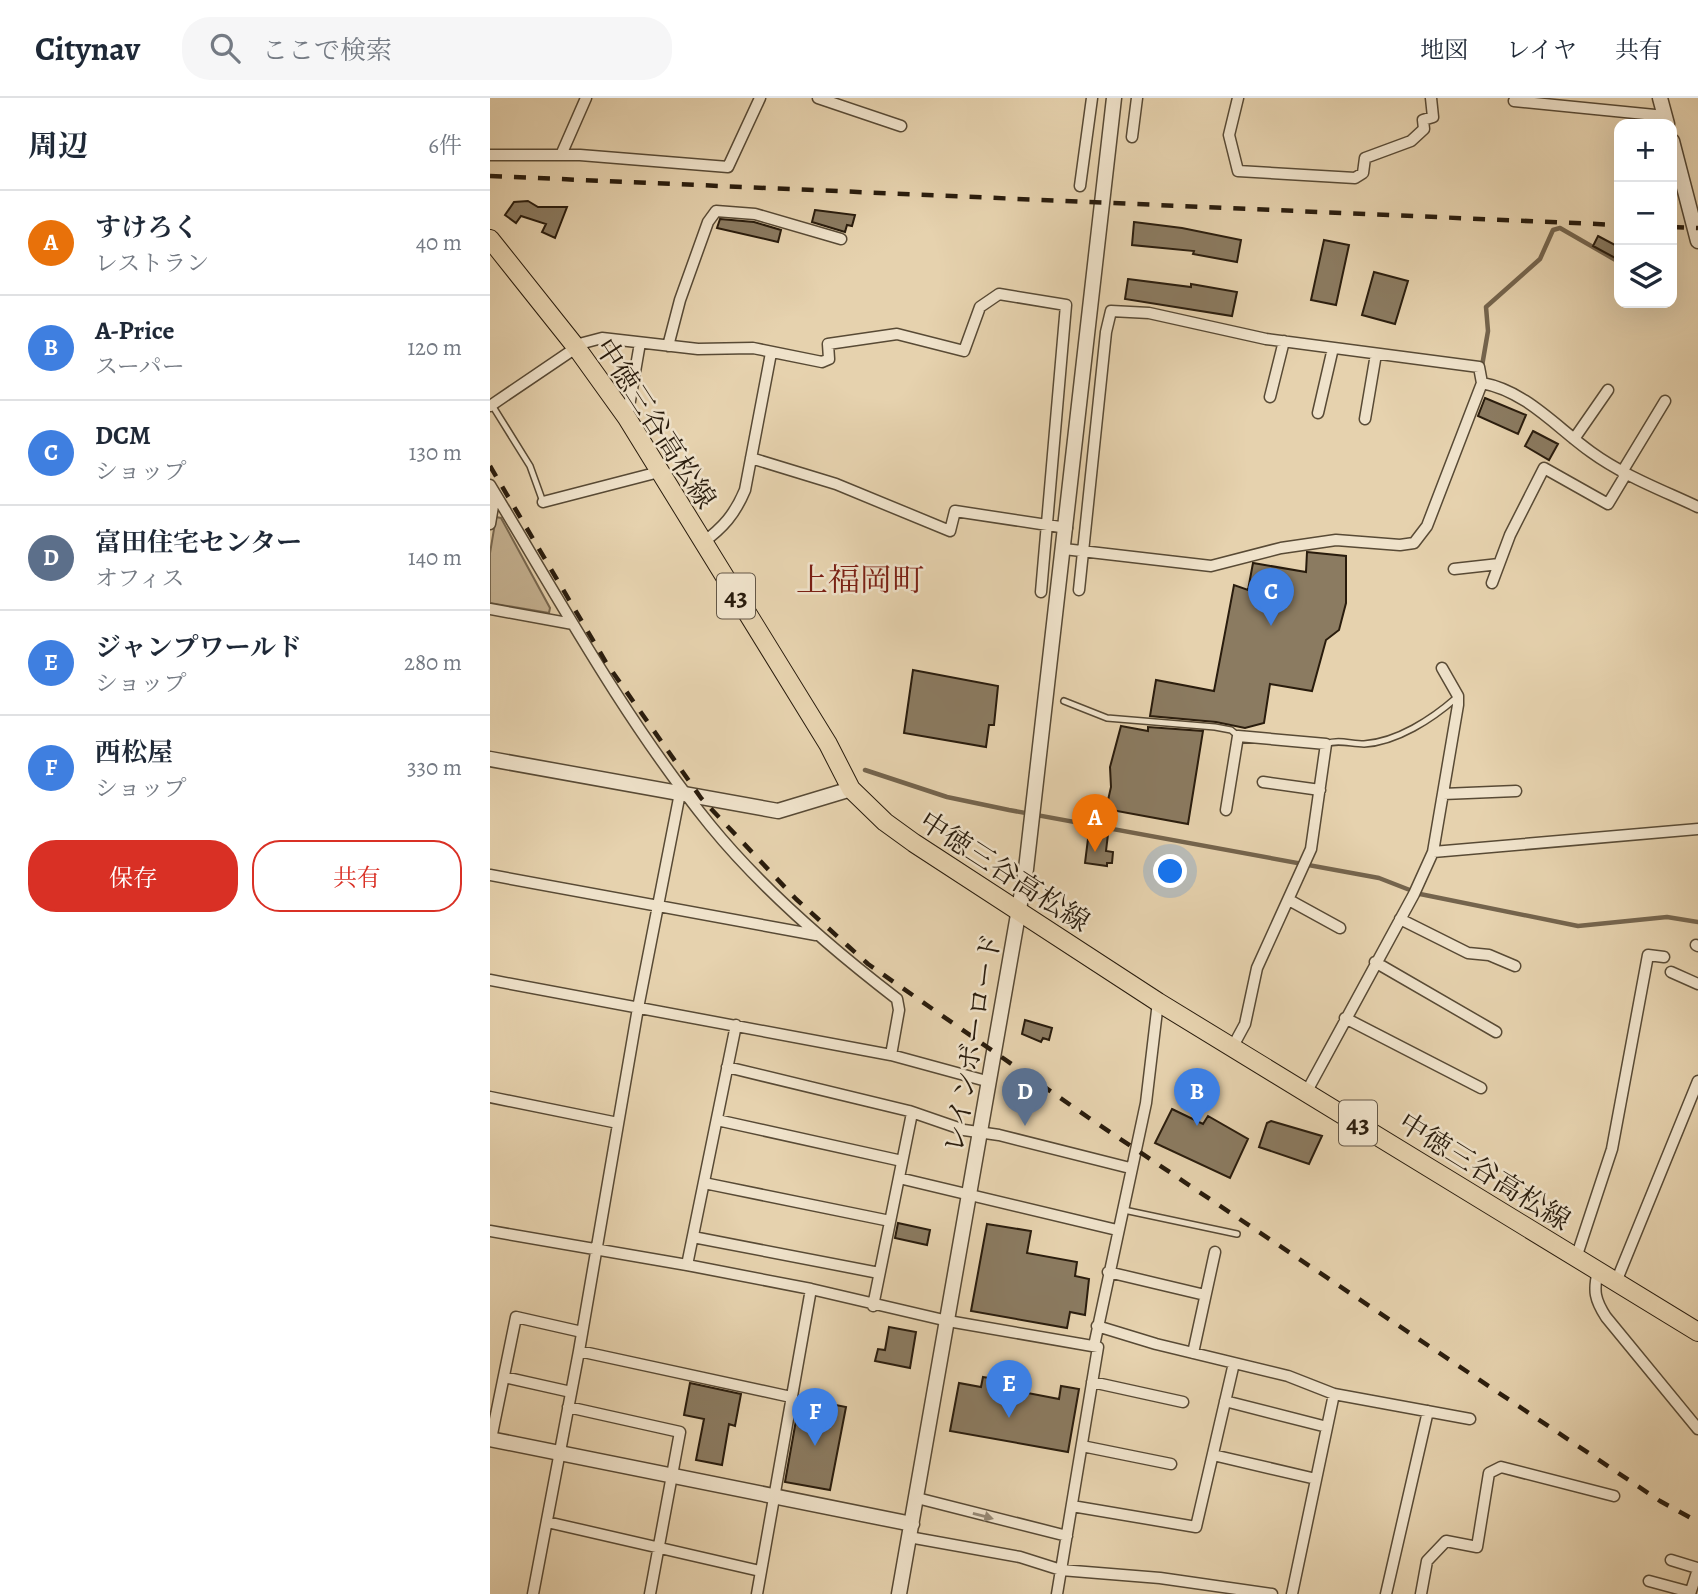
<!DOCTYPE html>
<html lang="ja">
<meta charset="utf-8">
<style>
body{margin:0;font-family:Alegreya,"Noto Serif JP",serif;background:#f6f6f7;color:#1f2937}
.controls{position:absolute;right:21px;top:21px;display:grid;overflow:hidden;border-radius:14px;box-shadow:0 7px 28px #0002}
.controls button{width:63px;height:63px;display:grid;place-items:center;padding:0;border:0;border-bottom:2px solid #e0e1e3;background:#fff;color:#1f2937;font:35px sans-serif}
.you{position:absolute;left:681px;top:774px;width:24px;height:24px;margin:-18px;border:5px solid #fff;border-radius:50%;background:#1a73e8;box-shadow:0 0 0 10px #1a73e833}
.badge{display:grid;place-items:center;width:46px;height:46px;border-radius:50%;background:#d93025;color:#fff;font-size:23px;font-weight:700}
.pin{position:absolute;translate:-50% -58px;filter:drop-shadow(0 2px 4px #0008)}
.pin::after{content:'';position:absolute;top:37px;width:24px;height:21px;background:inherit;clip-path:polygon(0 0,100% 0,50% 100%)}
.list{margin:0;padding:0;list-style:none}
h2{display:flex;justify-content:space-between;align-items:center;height:91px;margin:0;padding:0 28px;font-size:30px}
h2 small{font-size:23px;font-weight:400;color:#747a83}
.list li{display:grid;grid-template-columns:46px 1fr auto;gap:21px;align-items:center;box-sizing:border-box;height:105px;padding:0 28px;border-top:2px solid #e0e1e3}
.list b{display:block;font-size:26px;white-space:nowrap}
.list p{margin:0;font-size:23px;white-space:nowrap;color:#747a83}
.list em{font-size:23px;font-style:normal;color:#747a83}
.actions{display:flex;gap:14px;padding:21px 28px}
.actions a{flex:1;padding:16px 0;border:2px solid #d93025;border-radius:28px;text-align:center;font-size:24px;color:#d93025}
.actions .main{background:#d93025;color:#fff}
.icon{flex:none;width:38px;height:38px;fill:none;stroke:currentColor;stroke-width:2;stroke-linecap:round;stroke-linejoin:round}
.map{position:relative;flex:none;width:1208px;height:1496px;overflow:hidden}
header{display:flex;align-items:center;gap:42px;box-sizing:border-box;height:98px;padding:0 35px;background:#fff;border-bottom:2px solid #e0e1e3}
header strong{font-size:33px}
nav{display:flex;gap:38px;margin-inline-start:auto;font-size:24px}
.search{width:490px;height:63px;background:#f6f6f7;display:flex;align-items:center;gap:18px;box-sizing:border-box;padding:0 24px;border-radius:28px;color:#747a83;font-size:26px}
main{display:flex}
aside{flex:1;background:#fff}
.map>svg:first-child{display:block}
</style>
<header>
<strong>Citynav</strong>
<div class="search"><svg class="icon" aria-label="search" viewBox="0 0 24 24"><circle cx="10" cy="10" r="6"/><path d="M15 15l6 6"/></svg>ここで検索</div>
<nav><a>地図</a><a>レイヤ</a><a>共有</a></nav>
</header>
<main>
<aside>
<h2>周辺<small>6件</small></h2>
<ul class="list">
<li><span class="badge" style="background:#e8710a">A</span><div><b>すけろく</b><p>レストラン</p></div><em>40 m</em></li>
<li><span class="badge" style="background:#3f7fe0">B</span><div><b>A-Price</b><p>スーパー</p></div><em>120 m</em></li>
<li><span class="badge" style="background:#3f7fe0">C</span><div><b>DCM</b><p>ショップ</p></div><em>130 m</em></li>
<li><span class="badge" style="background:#5c6f8a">D</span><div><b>富田住宅センター</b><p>オフィス</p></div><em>140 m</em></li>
<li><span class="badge" style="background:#3f7fe0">E</span><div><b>ジャンプワールド</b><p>ショップ</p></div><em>280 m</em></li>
<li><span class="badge" style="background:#3f7fe0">F</span><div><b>西松屋</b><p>ショップ</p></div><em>330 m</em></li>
</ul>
<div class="actions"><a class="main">保存</a><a>共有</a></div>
</aside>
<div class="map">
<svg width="1208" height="1496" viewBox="0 0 1208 1496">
<rect width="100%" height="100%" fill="#e6d2ae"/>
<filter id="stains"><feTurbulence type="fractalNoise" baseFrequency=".00286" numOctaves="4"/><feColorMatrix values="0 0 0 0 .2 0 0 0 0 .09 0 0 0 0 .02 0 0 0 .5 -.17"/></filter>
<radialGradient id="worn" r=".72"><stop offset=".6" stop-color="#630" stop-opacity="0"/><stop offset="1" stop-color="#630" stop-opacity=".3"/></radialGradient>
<path fill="#c6b393" stroke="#786850" stroke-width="2" d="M 6,419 L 11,420 L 60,510 L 59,515 L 0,505 L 0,455 Z"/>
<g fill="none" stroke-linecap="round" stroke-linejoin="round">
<path stroke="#74644d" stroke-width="4.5" d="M 992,268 L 998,233 L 996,209 L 1050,161 L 1063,132 L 1070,130 L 1129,164
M 375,672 L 457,699 L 519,712 L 889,780 L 930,796 L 1088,828 L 1177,819 L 1208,824"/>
</g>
<path fill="#8b7b61" stroke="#291c0d" stroke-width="2" d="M 38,103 L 48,109 L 77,109 L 65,140 L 52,134 L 56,126 L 31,118 L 26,125 L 15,117 L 24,104 Z
M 325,112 L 365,117 L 362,128 L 357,127 L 355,134 L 322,124 Z
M 230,121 L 264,124 L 291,132 L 288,144 L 227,130 Z
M 644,124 L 692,130 L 751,142 L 747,164 L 703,156 L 704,153 L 642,147 Z
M 1108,138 L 1129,149 L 1129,162 L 1103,148 Z
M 834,142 L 859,147 L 846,207 L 821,202 Z
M 884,174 L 918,183 L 905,226 L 872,217 Z
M 638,181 L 701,189 L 701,186 L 747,194 L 742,218 L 635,201 Z
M 995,300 L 1036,317 L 1028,336 L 988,318 Z
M 1043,333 L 1068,346 L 1059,362 L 1035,348 Z
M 817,454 L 856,458 L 856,505 L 849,532 L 836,542 L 822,593 L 780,586 L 774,625 L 755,630 L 726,624 L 660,618 L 666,582 L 724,593 L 744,487 L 758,492 L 763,465 L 816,474 Z
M 423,572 L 508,588 L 504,627 L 499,627 L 496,649 L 414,635 Z
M 631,628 L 658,633 L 658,629 L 713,633 L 698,726 L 616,711 L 621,689 L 620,669 Z
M 599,733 L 618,736 L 616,753 L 623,754 L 622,765 L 617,765 L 617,768 L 595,765 Z
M 535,922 L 562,930 L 559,942 L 553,940 L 551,944 L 532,936 Z
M 682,1011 L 713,1026 L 718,1018 L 758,1041 L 740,1080 L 665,1045 Z
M 781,1023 L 832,1038 L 819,1066 L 769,1049 L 777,1025 Z
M 408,1125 L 440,1132 L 437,1147 L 405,1140 Z
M 497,1126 L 541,1133 L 537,1155 L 587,1164 L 585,1178 L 599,1181 L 595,1217 L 580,1214 L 577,1230 L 481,1213 Z
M 399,1229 L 426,1234 L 420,1270 L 385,1263 L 388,1251 L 395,1252 Z
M 493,1279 L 523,1284 L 522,1292 L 569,1301 L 571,1288 L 589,1291 L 578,1354 L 460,1333 L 469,1285 L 491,1289 Z
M 200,1285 L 251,1296 L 245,1328 L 239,1326 L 232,1367 L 206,1362 L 214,1321 L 194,1317 Z
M 310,1300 L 356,1309 L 340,1392 L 295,1384 Z"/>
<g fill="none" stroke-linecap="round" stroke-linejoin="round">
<g stroke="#584a35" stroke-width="8">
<path id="service" d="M 2,307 L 40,368 L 53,404
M 574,603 L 617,620 L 725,629 L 741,632 L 747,637
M 836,646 C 848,641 861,646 874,646 C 907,644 942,621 966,600
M 634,1112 L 747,1136"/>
</g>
<g stroke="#584a35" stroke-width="13">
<path id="minor" d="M 328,0 L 411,28
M 748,0 L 739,37 L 748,73 L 865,80 L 873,75 L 875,60 L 921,43 L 934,31 L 933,22 L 943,19 L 941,0
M 1024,3 L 1175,18
M 642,39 L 647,0
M 0,57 L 90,57 L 238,69 L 270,0
M 71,57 L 96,0
M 590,88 L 602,0
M 178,248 L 190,202 L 218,124 L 226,113 L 265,116 L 351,141
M 992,285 C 1036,293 1066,329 1101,354 C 1134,378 1172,392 1208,409
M 780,299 L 794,243
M 0,308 L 93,245 L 112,240 L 208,251 L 263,250 L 332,264 L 339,261 L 338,246 L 407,236 L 474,253 L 490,209 L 509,196 L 576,207 L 551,494
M 828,315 L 843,250
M 137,320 L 150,245
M 875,321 L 886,256
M 1084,341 L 1118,292
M 261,360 L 346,386 L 460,433 L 465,413 L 577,430
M 1132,374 L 1175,303
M 0,387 C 70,503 135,622 220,727 C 272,791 342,851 407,901 L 409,912 L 401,957
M 53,404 L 169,374
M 0,426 L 5,396
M 212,445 C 233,430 245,416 255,392 L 281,255
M 574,451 L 721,468 L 791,450 L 846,442 L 910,447 L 924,445 L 937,428 L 992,285 L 989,269 L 776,241 L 659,215 L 621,213 L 616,234 L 589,492
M 964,471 L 1009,466
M 1002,485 L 1020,437 L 1054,370 L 1118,406 L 1136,376
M 0,511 L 83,526
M 773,684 L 830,692
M 953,696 L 1026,693
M 736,712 L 748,638 L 836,646 L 821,751 L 767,870 L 755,926 L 742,950
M 943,754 L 1208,731
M 0,777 L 326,837
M 799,802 L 850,830
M 910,821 L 978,855 L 999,857 L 1025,868
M 1206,847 L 1208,848
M 885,864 L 1006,934
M 1181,874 L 1208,886
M 0,882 L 401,957 L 500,984
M 855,920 L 991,990
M 237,969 L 419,1013 L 474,1032 L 509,1037 L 640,1070
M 817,993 L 924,796 L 943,754 L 968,607 L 968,598 L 952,570
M 0,999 L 128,1025
M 227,1022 L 412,1063
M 409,1080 L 627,1132
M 214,1085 L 400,1123
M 0,1133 L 197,1167 L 321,1191 L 458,1223 L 608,1249 L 567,1496
M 203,1139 L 389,1175
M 1086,1160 L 1122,1051 L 1158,857 L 1174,859
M 197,1167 L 246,927
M 1108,1173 C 1103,1193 1105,1202 1116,1219 L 1208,1331
M 618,1174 L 715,1197
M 1126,1184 L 1208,983
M 383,1208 L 422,1015
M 607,1228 L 666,1246 L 798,1278 L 844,1296 L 980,1321
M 604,1248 L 656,1005 L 668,904
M 89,1253 L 301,1299
M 703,1255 L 725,1154
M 14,1279 L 81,1294
M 602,1284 L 693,1304
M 735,1303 L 837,1329
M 78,1309 L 190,1334 L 160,1496
M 1,1341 L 26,1219 L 92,1234
M 592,1348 L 681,1366
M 723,1357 L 826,1381
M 427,1400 L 577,1438
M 582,1408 L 706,1429 L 744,1265
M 57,1424 L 270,1473
M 419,1439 L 530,1459 L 571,1472 L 670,1480 L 782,1496
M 1181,1462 L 1207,1470
M 1159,1483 L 1200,1494
M 43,1496 L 89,1253 L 148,910 L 190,695
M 267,1496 L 321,1191
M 802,1496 L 844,1296
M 896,1496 L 938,1313
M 931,1496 L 937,1463 L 956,1443 L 987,1449 L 999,1375 L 1011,1369 L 1124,1398
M 1200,1496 L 1208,1471"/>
</g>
<g stroke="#584a35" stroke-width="17">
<path id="tertiary" d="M 1170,0 L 1177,26
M 1182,43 L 1208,143
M 0,661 L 288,713 L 361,691
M 0,1341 L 422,1426
M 409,1496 L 536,771 L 624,0"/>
</g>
<g stroke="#291c0d" stroke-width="20">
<path id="primary" d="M 0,141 L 86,249 L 137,320 L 338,646 L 361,691 L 395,724 L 424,745 L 668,904 L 1208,1234"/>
</g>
<use href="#service" stroke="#efe2ca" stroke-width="5"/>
<use href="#minor" stroke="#efe2ca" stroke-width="10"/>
<use href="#tertiary" stroke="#efe2ca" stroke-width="14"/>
<use href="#primary" stroke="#e6d2ae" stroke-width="18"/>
<path stroke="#291c0d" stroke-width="4.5" stroke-dasharray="12 12" stroke-linecap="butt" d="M 0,78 L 1129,127
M 1182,129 L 1208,130
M 0,368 L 117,566 L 211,700 L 306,801 L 358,848 L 378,866 L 599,1020 L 1170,1403 L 1208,1424"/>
</g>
<defs><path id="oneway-solid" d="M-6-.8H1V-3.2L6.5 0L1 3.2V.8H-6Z" transform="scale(1.75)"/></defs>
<use fill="#968975" href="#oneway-solid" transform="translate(493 1418) rotate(15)"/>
<g text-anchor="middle" stroke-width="5" stroke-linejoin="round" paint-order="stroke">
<g fill="#efe2ca" stroke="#645746" stroke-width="2">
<rect x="227" y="475.5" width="38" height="45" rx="5"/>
<rect x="849" y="1002.5" width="38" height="45" rx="5"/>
</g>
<g font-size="26" font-weight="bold" fill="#291c0d">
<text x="246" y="507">43</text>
<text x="868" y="1034">43</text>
</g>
<g font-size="28" fill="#291c0d" stroke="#efe2ca">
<text transform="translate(166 325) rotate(57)" y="10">中徳三谷高松線</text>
<text transform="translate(515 773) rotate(33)" y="10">中徳三谷高松線</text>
<text transform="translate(482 945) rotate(-80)" y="10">レインボーロード</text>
<text transform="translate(995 1073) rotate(32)" y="10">中徳三谷高松線</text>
</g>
<g font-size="32" fill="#7a1f14" stroke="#efe2ca">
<text x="370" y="493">上福岡町</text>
</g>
</g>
<rect width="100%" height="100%" filter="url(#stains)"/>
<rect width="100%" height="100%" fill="url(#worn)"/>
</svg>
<div class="controls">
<button>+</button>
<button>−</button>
<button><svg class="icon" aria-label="layers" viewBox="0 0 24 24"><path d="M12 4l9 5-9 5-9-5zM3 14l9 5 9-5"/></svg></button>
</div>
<div class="you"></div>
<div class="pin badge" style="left:605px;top:754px;background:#e8710a">A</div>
<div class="pin badge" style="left:707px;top:1028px;background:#3f7fe0">B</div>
<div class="pin badge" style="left:781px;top:528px;background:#3f7fe0">C</div>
<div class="pin badge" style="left:535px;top:1028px;background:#5c6f8a">D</div>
<div class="pin badge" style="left:519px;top:1320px;background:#3f7fe0">E</div>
<div class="pin badge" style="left:325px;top:1348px;background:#3f7fe0">F</div>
</div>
</main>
